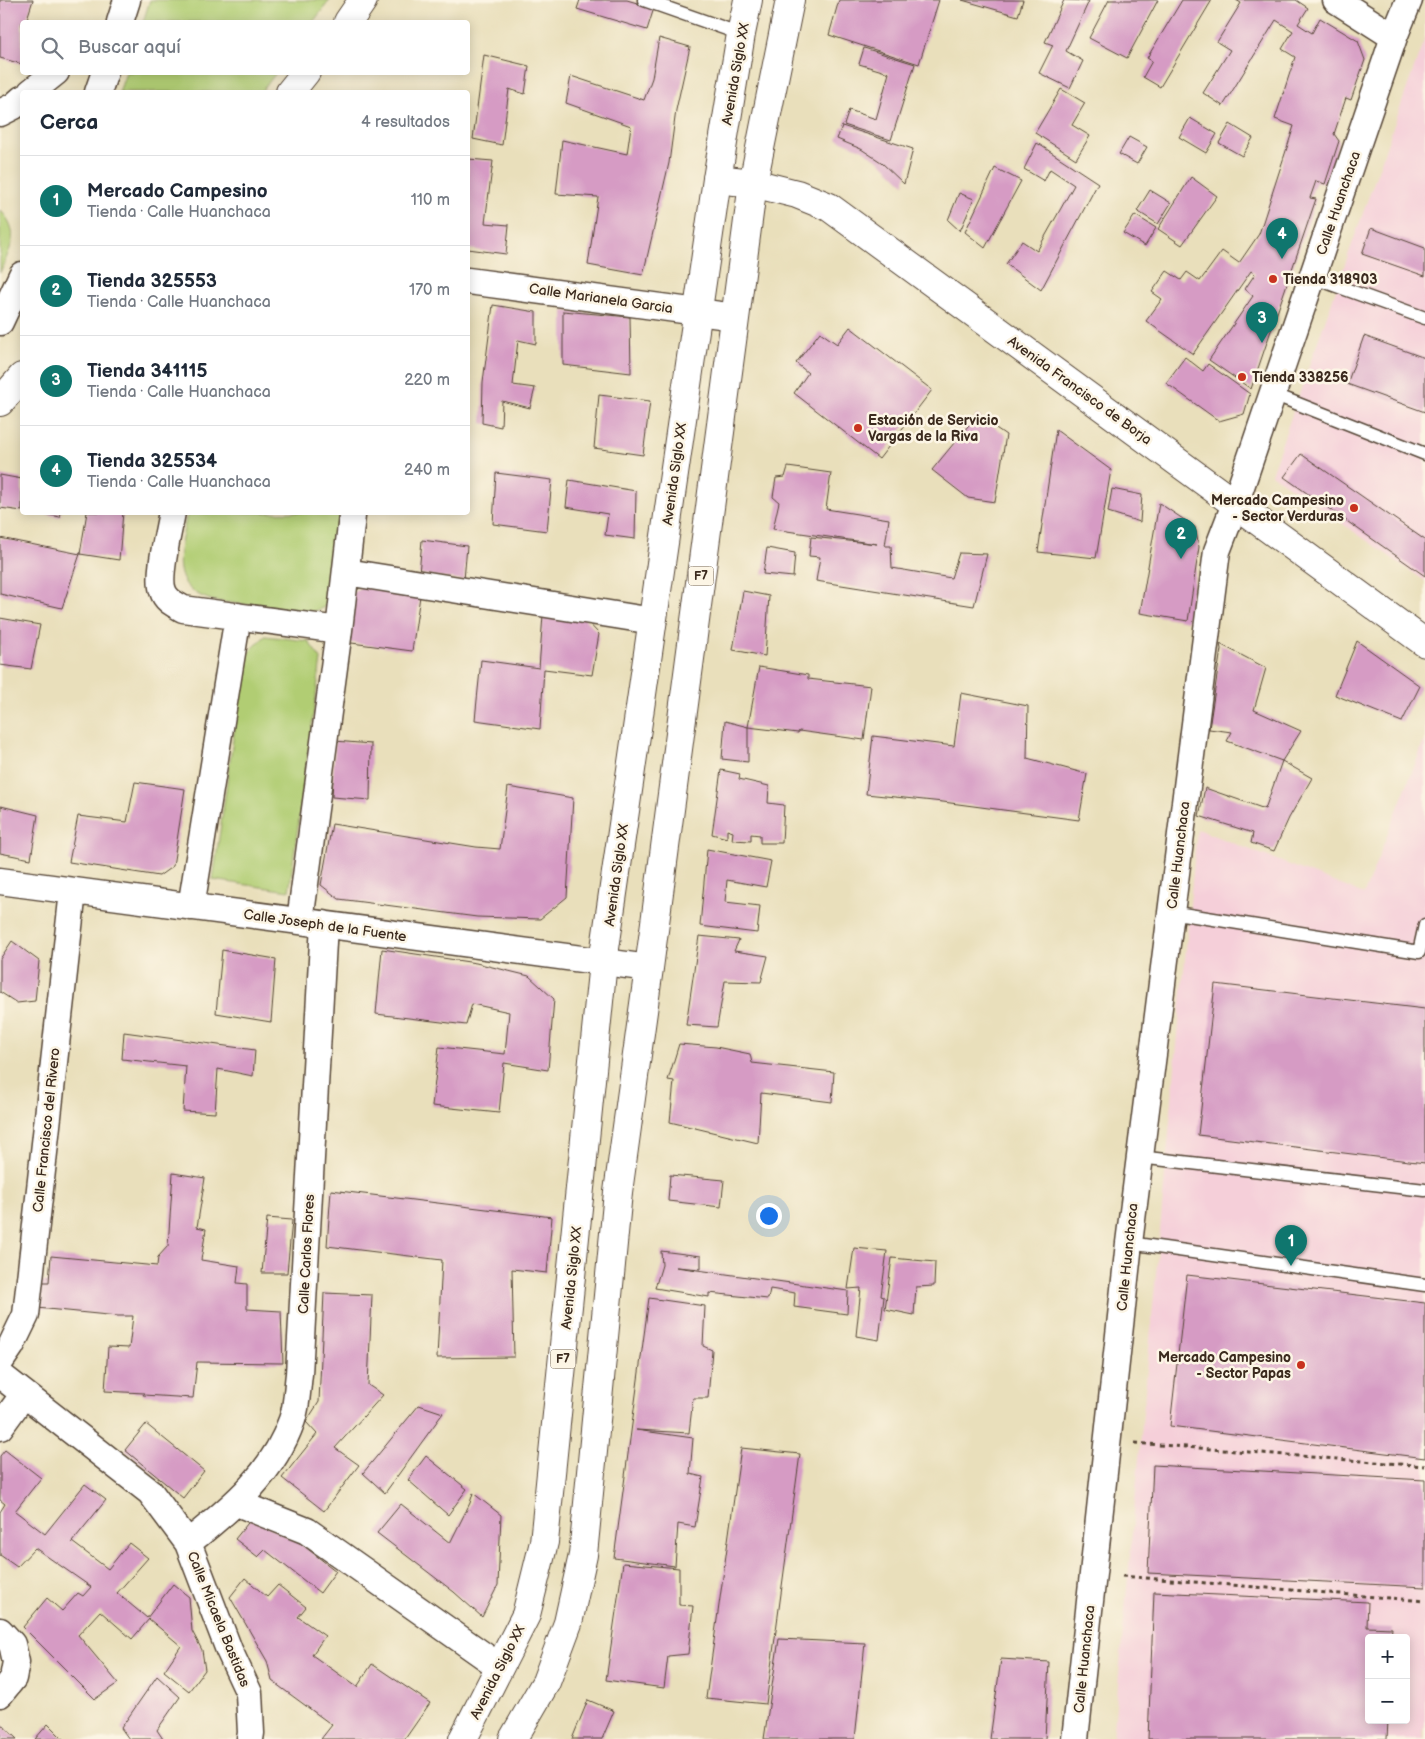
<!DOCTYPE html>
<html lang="es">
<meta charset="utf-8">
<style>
body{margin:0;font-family:"Balsamiq Sans",sans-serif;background:#f2f2f3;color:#1f2937}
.controls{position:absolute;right:15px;bottom:15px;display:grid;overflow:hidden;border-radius:5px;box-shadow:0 2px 12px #0003}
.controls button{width:45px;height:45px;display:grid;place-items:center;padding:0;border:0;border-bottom:1px solid #e0e1e3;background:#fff;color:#1f2937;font:25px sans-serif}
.you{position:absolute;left:768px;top:1215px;width:18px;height:18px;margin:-12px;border:4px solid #fff;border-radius:50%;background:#1a73e8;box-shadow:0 0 0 8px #1a73e833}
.badge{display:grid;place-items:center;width:32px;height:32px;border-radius:50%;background:#0f766e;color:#fff;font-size:16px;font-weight:700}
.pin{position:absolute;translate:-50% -41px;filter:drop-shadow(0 1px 2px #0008)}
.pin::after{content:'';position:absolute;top:26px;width:18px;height:15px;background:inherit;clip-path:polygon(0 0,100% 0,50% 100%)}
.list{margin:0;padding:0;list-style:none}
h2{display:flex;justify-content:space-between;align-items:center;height:65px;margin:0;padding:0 20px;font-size:21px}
h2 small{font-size:16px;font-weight:400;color:#747a83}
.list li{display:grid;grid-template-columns:32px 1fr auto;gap:15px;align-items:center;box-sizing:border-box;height:90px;padding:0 20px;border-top:1px solid #e0e1e3}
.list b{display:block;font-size:19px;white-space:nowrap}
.list p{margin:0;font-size:16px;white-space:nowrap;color:#747a83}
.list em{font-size:16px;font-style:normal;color:#747a83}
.icon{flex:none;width:28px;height:28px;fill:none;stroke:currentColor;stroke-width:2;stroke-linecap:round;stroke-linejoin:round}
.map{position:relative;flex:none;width:1425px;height:1739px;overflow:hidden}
.search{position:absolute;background:#fff;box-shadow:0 2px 12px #0003;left:20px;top:20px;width:450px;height:55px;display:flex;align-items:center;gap:12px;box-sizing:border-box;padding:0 18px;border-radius:5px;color:#747a83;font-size:19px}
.panel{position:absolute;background:#fff;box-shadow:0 2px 12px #0003;left:20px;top:90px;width:450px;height:425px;border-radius:5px}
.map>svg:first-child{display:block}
</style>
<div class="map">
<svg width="1425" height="1739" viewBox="0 0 1425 1739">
<rect width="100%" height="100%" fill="#fcf5e5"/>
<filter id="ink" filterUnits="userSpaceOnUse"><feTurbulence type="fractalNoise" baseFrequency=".02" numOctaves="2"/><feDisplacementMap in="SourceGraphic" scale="10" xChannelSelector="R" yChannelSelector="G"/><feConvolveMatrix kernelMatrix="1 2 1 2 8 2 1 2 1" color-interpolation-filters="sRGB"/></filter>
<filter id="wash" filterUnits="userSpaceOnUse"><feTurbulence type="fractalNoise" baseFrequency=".0096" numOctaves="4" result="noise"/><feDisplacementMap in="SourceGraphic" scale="20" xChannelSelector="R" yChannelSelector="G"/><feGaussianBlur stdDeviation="1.12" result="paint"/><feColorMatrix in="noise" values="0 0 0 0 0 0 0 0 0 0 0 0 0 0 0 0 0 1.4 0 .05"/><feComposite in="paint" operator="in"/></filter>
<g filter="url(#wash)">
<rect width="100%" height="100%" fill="#e9dfbb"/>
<path fill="#f5cfd9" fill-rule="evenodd" d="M 1425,37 L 1425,581 L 1271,474 Z
M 1425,739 L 1425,1723 L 1422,1739 L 1113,1739 L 1197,829 L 1364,894 ZM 1369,1638 L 1406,1638 L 1406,1720 L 1369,1720 Z"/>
<path fill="#b1cd73" stroke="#767c48" d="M 150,0 L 330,0 L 313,22 L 143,22 Z
M 126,73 L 126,72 L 276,73 L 261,92 L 119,92 Z
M 0,210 C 22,232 10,248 0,273 Z
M 340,512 L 331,598 L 323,608 L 311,612 L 215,601 C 167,588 179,556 186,518 L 190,513 Z
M 265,636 L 308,641 L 321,659 L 289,891 L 213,880 L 245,656 Z"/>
<g id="blocks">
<path fill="#d69bc4" d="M 0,0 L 33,0 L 26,22 L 22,22 L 22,64 L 0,58 Z
M 580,0 L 627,0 L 654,8 L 647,30 L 577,9 Z
M 839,0 L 939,0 L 919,64 L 829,35 Z
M 962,0 L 1023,0 L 1018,16 Z
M 1064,0 L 1089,1 L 1066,51 L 1083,61 L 1070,88 L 1039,73 L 1053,45 L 1045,42 Z
M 1109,0 L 1158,0 L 1127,58 L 1089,38 Z
M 1182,0 L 1212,0 L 1160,87 L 1143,77 L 1152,61 L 1147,58 Z
M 1236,0 L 1296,0 L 1308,8 L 1298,24 L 1312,33 L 1320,18 L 1358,41 L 1365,60 L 1351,100 L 1346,98 L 1334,134 L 1339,141 L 1325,184 L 1316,181 L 1310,198 L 1316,199 L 1251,389 L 1209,360 L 1253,296 L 1245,289 L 1255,274 L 1251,271 L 1193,354 L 1146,321 L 1162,299 L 1152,292 L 1167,271 L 1181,280 L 1187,272 L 1200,281 L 1222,251 L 1239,263 L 1259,234 L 1294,126 L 1275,119 L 1295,57 L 1282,49 L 1293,31 L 1276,20 L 1223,106 L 1203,93 L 1230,50 L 1217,42 L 1241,3 Z
M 659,38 L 690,47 L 676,110 L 669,163 L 643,275 L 588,265 L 598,197 L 556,194 L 562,140 L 627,154 L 631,126 L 566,103 L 571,76 L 644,100 L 652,78 Z
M 864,48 L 915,64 L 891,140 L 844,125 L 849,110 L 876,119 L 889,73 L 859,64 Z
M 484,55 L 529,66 L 525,94 L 509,89 L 502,145 L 473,139 Z
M 1061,89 L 1085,103 L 1072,125 L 1090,136 L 1076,159 L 1035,133 Z
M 1190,118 L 1217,134 L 1206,153 L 1179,137 Z
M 1230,124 L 1253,138 L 1242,156 L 1219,143 Z
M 842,126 L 913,149 L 904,184 L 881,162 L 861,149 L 837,139 Z
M 1129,137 L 1147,147 L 1137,164 L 1119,154 Z
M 1037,143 L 1098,183 L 1041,290 L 1006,264 L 1022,241 L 1037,251 L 1074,185 L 1050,169 L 1044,181 L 1024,169 Z
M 468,159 L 493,161 L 485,223 L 509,225 L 506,254 L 468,249 Z
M 995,168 L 1021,181 L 985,248 L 965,232 Z
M 1191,177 L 1217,196 L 1182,245 L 1158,229 Z
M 1150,190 L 1171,203 L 1158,224 L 1137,211 Z
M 959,193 L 974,199 L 960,231 L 948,220 Z
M 1135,215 L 1156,228 L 1145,246 L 1123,233 Z
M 1371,228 L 1425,248 L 1425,276 L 1362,254 Z
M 493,305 L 536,312 L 536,344 L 518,340 L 513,385 L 535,388 L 530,408 L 502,401 L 501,427 L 482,423 L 483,382 Z
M 563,311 L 630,317 L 631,373 L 563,365 Z
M 850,327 L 932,390 L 879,459 L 794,393 L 808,373 L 796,363 L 820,332 L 837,344 Z
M 1364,336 L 1425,358 L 1425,412 L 1347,384 Z
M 1185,357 L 1203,371 L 1208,364 L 1250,394 L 1244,414 L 1219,421 L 1166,383 Z
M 599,395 L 650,401 L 643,455 L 594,448 Z
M 977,415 L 1006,435 L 995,502 L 968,498 L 932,470 Z
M 1056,430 L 1111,470 L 1096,558 L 1038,552 Z
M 1301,454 L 1425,540 L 1425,576 L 1284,477 Z
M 788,467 L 831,473 L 826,509 L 889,519 L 885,546 L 891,546 L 892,568 L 951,578 L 959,553 L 987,554 L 974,606 L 816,581 L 820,557 L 809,556 L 811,537 L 877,544 L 773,529 L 779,502 L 773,497 L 776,478 L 785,477 Z
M 496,473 L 552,480 L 547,531 L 493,524 Z
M 0,475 L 22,479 L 22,511 L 0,508 Z
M 569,480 L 636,491 L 635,539 L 605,535 L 608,514 L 566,507 Z
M 1112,489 L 1142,495 L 1140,522 L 1108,512 Z
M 1159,503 L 1195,527 L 1199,547 L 1188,621 L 1140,613 Z
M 36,512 L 61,512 L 60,517 Z
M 87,512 L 123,512 L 119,560 L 80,554 Z
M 0,538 L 80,554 L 62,608 L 0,594 Z
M 422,540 L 467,546 L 464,580 L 419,574 Z
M 767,548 L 795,553 L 793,577 L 763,574 Z
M 361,587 L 420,596 L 412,651 L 344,642 L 347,598 Z
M 743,591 L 769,596 L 765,656 L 733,650 Z
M 543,615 L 583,617 L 599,634 L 592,675 L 544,669 L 540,729 L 475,720 L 481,660 L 539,668 Z
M 0,618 L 40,625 L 31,669 L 0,665 Z
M 1357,641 L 1420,686 L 1402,722 L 1335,695 Z
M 1220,644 L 1266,668 L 1254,710 L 1301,731 L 1282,761 L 1227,741 L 1232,732 L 1209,729 L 1221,649 Z
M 759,667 L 808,675 L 808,679 L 871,686 L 864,740 L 799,731 L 798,733 L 748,727 Z
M 961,693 L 1028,706 L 1027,758 L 1087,774 L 1079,820 L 943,802 L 866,794 L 873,736 L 954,746 Z
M 725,721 L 748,727 L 748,762 L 722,759 Z
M 335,741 L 371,744 L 370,800 L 332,797 Z
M 1282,761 L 1312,778 L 1289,818 L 1274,851 L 1251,843 L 1253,833 L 1199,816 L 1205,788 L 1265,809 Z
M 721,770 L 740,774 L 739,779 L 769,786 L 768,803 L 784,805 L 782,843 L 760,843 L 760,835 L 751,834 L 751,841 L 732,840 L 733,832 L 727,830 L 727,838 L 712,834 Z
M 135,782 L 185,789 L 173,866 L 159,876 L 69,862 L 78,816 L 127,822 Z
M 508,787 L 573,798 L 567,897 L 540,919 L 477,917 L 339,899 L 321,885 L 332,824 L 476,847 L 500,849 Z
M 1,806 L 38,815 L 31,859 L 0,853 Z
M 707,849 L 771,861 L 766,887 L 727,880 L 725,902 L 760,906 L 757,933 L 700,926 Z
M 699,936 L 739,940 L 734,951 L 768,956 L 761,982 L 725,981 L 717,1027 L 686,1025 Z
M 12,941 L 39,961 L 35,1001 L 17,1003 L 0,992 L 0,959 Z
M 382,949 L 476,963 L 529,976 L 554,999 L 548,1070 L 504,1063 L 499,1113 L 432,1106 L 439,1047 L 505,1054 L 509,1012 L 472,1004 L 466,1025 L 376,1014 Z
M 222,950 L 276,959 L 271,1022 L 216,1013 Z
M 1215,984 L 1425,1009 L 1425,1163 L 1198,1135 Z
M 124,1032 L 255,1050 L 253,1076 L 218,1069 L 215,1113 L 183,1111 L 186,1066 L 122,1059 Z
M 679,1044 L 716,1047 L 750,1054 L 752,1063 L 834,1072 L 832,1102 L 761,1093 L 758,1143 L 670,1122 L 674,1081 L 668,1080 Z
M 173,1173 L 205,1178 L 197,1227 L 206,1229 L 201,1260 L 239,1266 L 237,1283 L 247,1284 L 247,1309 L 281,1311 L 283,1363 L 197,1362 L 193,1398 L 143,1395 L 144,1393 L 105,1391 L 108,1347 L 129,1348 L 133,1316 L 118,1316 L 37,1308 L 38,1282 L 49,1282 L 51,1256 L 157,1266 L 158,1257 L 168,1246 Z
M 670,1175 L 724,1180 L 721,1207 L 668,1201 Z
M 331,1190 L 552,1217 L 547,1273 L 512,1269 L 514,1357 L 437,1358 L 442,1260 L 327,1246 Z
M 267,1218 L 292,1220 L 287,1273 L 262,1273 Z
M 854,1248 L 887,1251 L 881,1296 L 884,1297 L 879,1340 L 856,1336 L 861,1288 L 848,1289 Z
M 661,1251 L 701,1256 L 701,1269 L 676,1267 L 848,1291 L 847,1314 L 794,1307 L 795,1293 L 770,1289 L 768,1299 L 709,1293 L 709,1297 L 655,1288 L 662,1265 Z
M 892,1258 L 935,1262 L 934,1286 L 916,1287 L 914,1315 L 885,1309 Z
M 1187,1275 L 1425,1303 L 1425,1458 L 1170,1426 Z
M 324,1293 L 372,1295 L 368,1385 L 383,1395 L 335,1448 L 359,1465 L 324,1511 L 282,1478 L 317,1434 L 306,1422 L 319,1402 Z
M 649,1298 L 705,1306 L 703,1346 L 712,1350 L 708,1398 L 693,1398 L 689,1433 L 636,1430 L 693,1438 L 690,1474 L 703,1477 L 695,1527 L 678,1524 L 675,1566 L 614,1558 Z
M 419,1405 L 443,1413 L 385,1493 L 363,1473 Z
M 146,1424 L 204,1471 L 183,1498 L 125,1450 Z
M 741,1448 L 800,1454 L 766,1704 L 706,1698 Z
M 5,1450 L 41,1478 L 15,1511 L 45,1534 L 85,1484 L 106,1500 L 72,1542 L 108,1569 L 129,1543 L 148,1558 L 117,1593 L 147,1618 L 173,1584 L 189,1597 L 192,1631 L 202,1650 L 205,1670 L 189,1691 L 164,1671 L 181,1646 L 149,1619 L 132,1639 L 100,1611 L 78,1635 L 118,1683 L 95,1699 L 23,1627 L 47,1598 L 62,1611 L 78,1593 L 83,1596 L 91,1587 L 35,1548 L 17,1567 L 0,1555 L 0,1512 L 5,1504 L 0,1500 L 0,1456 Z
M 426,1456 L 467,1489 L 448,1515 L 408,1480 Z
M 1153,1465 L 1425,1480 L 1425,1587 L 1148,1573 Z
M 473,1493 L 501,1515 L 498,1585 L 482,1617 L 454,1592 L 377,1533 L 401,1504 L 450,1543 L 470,1503 Z
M 252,1518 L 300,1543 L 336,1571 L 320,1593 L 265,1550 L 258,1557 L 235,1539 Z
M 623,1563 L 679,1568 L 679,1605 L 693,1606 L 688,1654 L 668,1656 L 664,1688 L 606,1680 Z
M 245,1578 L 267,1597 L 278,1585 L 306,1607 L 298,1617 L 325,1636 L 312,1655 L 357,1687 L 372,1664 L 430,1703 L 405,1739 L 321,1739 L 332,1725 L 272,1681 L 267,1661 L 230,1597 Z
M 1154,1592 L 1368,1602 L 1367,1627 L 1392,1628 L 1391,1638 L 1369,1638 L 1369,1720 L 1388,1720 L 1387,1739 L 1148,1739 Z
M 779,1639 L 865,1643 L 855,1739 L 764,1739 Z
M 1001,1659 L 1049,1662 L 1045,1739 L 990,1739 Z
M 157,1676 L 180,1697 L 157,1730 L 163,1739 L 129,1739 L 121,1728 Z
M 588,1700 L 614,1711 L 602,1739 L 572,1739 Z
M 0,1723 L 17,1739 L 0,1739 Z
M 48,1724 L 63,1739 L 35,1739 Z"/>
</g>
</g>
<g filter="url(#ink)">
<use href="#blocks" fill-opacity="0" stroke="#554536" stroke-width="1"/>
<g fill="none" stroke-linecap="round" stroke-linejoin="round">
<g stroke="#554536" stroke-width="15">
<path id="service" d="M 644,0 L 741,34
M 1312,277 L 1425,318
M 1273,394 L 1425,454
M 1170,912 L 1419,952 L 1425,925
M 1139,1157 L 1425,1190
M 1129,1243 L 1425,1285"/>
</g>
<g stroke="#554536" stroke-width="29">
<path id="minor" d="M 1336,0 L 1394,37
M 120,22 L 127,0
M 31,92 L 56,72
M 98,92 L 105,72
M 0,113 L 14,106 L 22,99
M 468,281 L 735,317
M 0,322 L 22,275
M 172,512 C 169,530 157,576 163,591 C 166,601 175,604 183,609 L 339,630
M 346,572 L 653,621
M 0,881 L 649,968
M 191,907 L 238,616
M 300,921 L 339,630 L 352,516
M 0,1362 L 11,1346 L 26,1315 L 73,891
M 0,1375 L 150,1492 L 188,1543 L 229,1650 L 249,1693 L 251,1733 L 250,1739
M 0,1427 L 24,1394
M 237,1503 L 307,1531 L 500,1667
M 188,1543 C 231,1508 273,1475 292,1420 C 297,1407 297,1389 299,1374 L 324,924
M 0,1631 L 12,1644 L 16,1662 L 13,1678 L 0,1694
M 1075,1739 L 1129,1243 L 1217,551 L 1235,504 L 1394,37 L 1409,0"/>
</g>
<g stroke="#554536" stroke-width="30">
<path id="tertiary" d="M 348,22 L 363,0
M 290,92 L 306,72
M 717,179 L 753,183 L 797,194 L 829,207 L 1425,643
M 0,402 L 22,377"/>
</g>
<g stroke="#554536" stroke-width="30">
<path id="trunk" d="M 463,1739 L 526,1615 L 544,1542 L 603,962 L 717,179 L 741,34 L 748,0
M 513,1739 L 546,1682 L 568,1623 L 583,1555 L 618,1192 L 649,968 L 753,183 L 790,0"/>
</g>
<path stroke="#554536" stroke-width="3" stroke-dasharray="4 4" stroke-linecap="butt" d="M 1135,1443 L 1425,1466
M 1122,1576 L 1425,1601"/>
<use href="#service" stroke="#fff" stroke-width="12"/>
<use href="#minor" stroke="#fff" stroke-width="26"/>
<use href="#tertiary" stroke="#fff" stroke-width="28"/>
<use href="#trunk" stroke="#fff" stroke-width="28"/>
</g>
</g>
<g fill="#c8321e" stroke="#fcf5e5" stroke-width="2">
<circle cx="1273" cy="279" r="5"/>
<circle cx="1242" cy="377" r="5"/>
<circle cx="858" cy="428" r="5"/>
<circle cx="1354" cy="508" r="5"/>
<circle cx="1301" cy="1365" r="5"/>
</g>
<g text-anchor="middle" stroke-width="5" stroke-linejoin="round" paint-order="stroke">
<g fill="#fcf5e5" stroke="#75675a" stroke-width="1">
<rect x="688.5" y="566.5" width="25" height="19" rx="4"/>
<rect x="550.5" y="1349.5" width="25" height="19" rx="4"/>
</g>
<g font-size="12" font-weight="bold" fill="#3b2a1e">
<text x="701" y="580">F7</text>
<text x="563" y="1363">F7</text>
</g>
<g font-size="14" fill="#3b2a1e" stroke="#fcf5e5">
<text transform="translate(735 74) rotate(-80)" y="5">Avenida Siglo XX</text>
<text transform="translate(1338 203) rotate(-71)" y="5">Calle Huanchaca</text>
<text transform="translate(601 298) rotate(8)" y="5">Calle Marianela Garcia</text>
<text transform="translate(1080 390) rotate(36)" y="5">Avenida Francisco de Borja</text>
<text transform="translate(674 474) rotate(-82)" y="5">Avenida Siglo XX</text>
<text transform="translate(1178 855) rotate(-83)" y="5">Calle Huanchaca</text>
<text transform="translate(616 875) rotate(-82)" y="5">Avenida Siglo XX</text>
<text transform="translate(325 925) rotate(8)" y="5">Calle Joseph de la Fuente</text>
<text transform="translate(46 1130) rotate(-84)" y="5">Calle Francisco del Rivero</text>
<text transform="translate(306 1254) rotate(-87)" y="5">Calle Carlos Flores</text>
<text transform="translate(1127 1257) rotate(-84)" y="5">Calle Huanchaca</text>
<text transform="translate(571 1278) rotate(-84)" y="5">Avenida Siglo XX</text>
<text transform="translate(219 1619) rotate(68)" y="5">Calle Micaela Bastidas</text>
<text transform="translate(1084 1659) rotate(-84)" y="5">Calle Huanchaca</text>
<text transform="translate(497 1672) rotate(-63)" y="5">Avenida Siglo XX</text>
</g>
<g font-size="14" font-weight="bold" fill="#3b2a1e" stroke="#fcf5e5" text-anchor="start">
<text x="1283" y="284">Tienda 318903</text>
<text x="1252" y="382">Tienda 338256</text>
<text x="868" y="425">Estación de Servicio<tspan x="868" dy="16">Vargas de la Riva</tspan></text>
<text x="1344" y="505" text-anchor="end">Mercado Campesino<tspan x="1344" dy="16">- Sector Verduras</tspan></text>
<text x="1291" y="1362" text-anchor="end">Mercado Campesino<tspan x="1291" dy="16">- Sector Papas</tspan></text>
</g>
</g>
</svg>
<div class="controls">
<button>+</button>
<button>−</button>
</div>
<div class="you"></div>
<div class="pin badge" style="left:1291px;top:1266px">1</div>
<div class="pin badge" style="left:1181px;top:559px">2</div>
<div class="pin badge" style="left:1262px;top:343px">3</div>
<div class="pin badge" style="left:1282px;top:259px">4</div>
<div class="search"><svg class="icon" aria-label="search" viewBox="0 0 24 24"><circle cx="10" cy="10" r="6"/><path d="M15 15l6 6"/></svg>Buscar aquí</div>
<section class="panel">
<h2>Cerca<small>4 resultados</small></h2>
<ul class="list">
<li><span class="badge">1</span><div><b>Mercado Campesino</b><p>Tienda · Calle Huanchaca</p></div><em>110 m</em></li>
<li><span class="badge">2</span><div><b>Tienda 325553</b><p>Tienda · Calle Huanchaca</p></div><em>170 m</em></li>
<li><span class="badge">3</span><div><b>Tienda 341115</b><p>Tienda · Calle Huanchaca</p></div><em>220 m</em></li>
<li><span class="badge">4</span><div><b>Tienda 325534</b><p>Tienda · Calle Huanchaca</p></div><em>240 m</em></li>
</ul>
</section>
</div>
